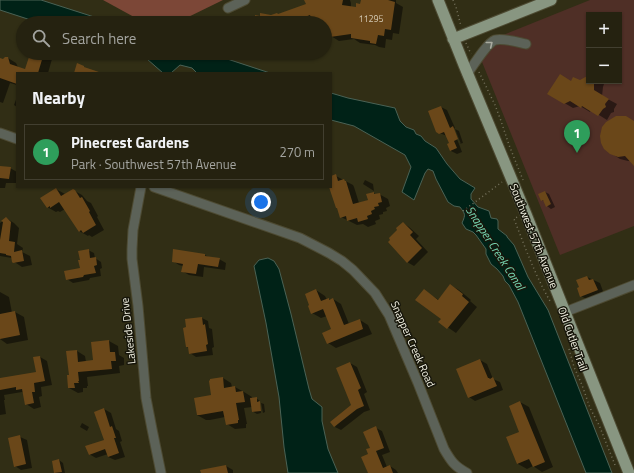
<!DOCTYPE html>
<meta charset="utf-8">
<style>
body{margin:0;font-family:"Titillium Web",sans-serif;background:#2d2a19;color:#f1f3f6}
.controls{position:absolute;right:12px;top:12px;display:grid;overflow:hidden;border-radius:0px;box-shadow:0 1px 3px #0004}
.controls button{width:36px;height:36px;display:grid;place-items:center;padding:0;border:0;border-bottom:1px solid #423f30;background:#252210;color:#f1f3f6;font:20px sans-serif}
.you{position:absolute;left:261px;top:202px;width:14px;height:14px;margin:-10px;border:3px solid #fff;border-radius:50%;background:#1a73e8;box-shadow:0 0 0 6px #1a73e833}
.badge{display:grid;place-items:center;width:26px;height:26px;border-radius:50%;background:#0b8043;color:#fff;font-size:13px;font-weight:700}
.pin{position:absolute;translate:-50% -33px;filter:drop-shadow(0 1px 2px #0008)}
.pin::after{content:'';position:absolute;top:21px;width:14px;height:12px;background:inherit;clip-path:polygon(0 0,100% 0,50% 100%)}
.list{margin:0;padding:0;list-style:none}
h2{display:flex;justify-content:space-between;align-items:center;height:52px;margin:0;padding:0 16px;font-size:17px}
h2 small{font-size:13px;font-weight:400;color:#a3a49f}
.list li{display:grid;grid-template-columns:26px 1fr auto;gap:12px;align-items:center;box-sizing:border-box;height:56px;margin:0 8px 8px;padding:0 8px;border:1px solid #423f30;border-radius:0px}
.list b{display:block;font-size:15px;white-space:nowrap}
.list p{margin:0;font-size:13px;white-space:nowrap;color:#a3a49f}
.list em{font-size:13px;font-style:normal;color:#a3a49f}
.icon{flex:none;width:22px;height:22px;fill:none;stroke:currentColor;stroke-width:2;stroke-linecap:round;stroke-linejoin:round}
.map{position:relative;flex:none;width:634px;height:473px;overflow:hidden}
.search{position:absolute;background:#252210;box-shadow:0 1px 3px #0004;left:16px;top:16px;width:316px;height:44px;display:flex;align-items:center;gap:10px;box-sizing:border-box;padding:0 14px;border-radius:22px;color:#a3a49f;font-size:15px}
.panel{position:absolute;background:#252210;box-shadow:0 1px 3px #0004;left:16px;top:72px;width:316px;height:116px;border-radius:0px}
.map>svg:first-child{display:block}
</style>
<div class="map">
<svg width="634" height="473" viewBox="0 0 634 473">
<rect width="100%" height="100%" fill="#312e15"/>
<path fill="#4f2f26" fill-rule="evenodd" d="M 590,0 L 634,0 L 634,226 L 560,255 L 478,52 L 483,43 ZM 589,15 L 619,15 L 619,81 L 589,81 Z"/>
<path fill="#7c4737" d="M 103,0 L 223,0 L 176,23 L 145,23 Z"/>
<path fill="#002217" stroke="#4a6255" d="M 0,0 L 41,0 L 113,23 L 40,23 L 0,10 Z
M 146,53 L 209,53 L 270,73 L 197,73 L 192,68 L 180,65 L 171,73 L 163,73 L 147,59 Z
M 331,93 L 348,98 L 395,108 L 400,121 L 406,127 L 414,130 L 416,134 L 421,136 L 425,141 L 436,148 L 447,164 L 460,179 L 475,188 L 471,194 L 471,199 L 478,207 L 489,211 L 491,218 L 497,219 L 498,221 L 498,229 L 507,236 L 507,237 L 514,245 L 528,277 L 548,310 L 612,473 L 586,473 L 518,302 L 509,285 L 505,281 L 503,276 L 497,269 L 491,264 L 486,254 L 486,249 L 476,235 L 473,232 L 466,229 L 462,223 C 466,214 465,214 460,207 L 454,206 L 448,202 L 436,179 L 433,171 L 428,169 L 425,173 L 414,200 L 402,192 L 411,167 L 405,155 L 354,126 L 331,120 Z
M 268,258 L 274,261 L 279,269 L 291,314 L 309,389 L 312,399 L 322,407 L 322,421 L 328,449 L 338,473 L 288,473 L 284,447 L 279,397 L 266,323 L 254,266 L 259,260 Z"/>
<path fill="#0007" d="M 305,0 L 350,0 L 351,3 L 351,7 L 356,8 L 361,5 L 362,0 L 396,0 L 396,3 L 403,7 L 399,34 L 393,33 L 392,40 L 386,39 L 385,48 L 379,47 L 375,45 L 360,43 L 354,39 L 339,41 L 331,36 L 328,34 L 327,29 L 325,30 L 325,23 L 314,23 L 314,21 L 309,23 L 250,23 L 256,18 L 279,15 L 307,5 Z
M 32,53 L 41,53 L 52,59 L 48,73 L 17,73 L 17,85 L 10,83 L 3,103 L 0,102 L 0,59 L 3,60 L 8,58 L 16,63 L 18,67 L 25,70 Z
M 589,75 L 589,81 L 600,81 L 604,84 L 603,87 L 602,96 L 617,104 L 614,109 L 614,112 L 611,113 L 607,120 L 591,110 L 590,112 L 580,106 L 573,108 L 549,94 L 571,82 L 580,81 L 588,77 Z
M 17,97 L 17,107 L 14,105 Z
M 441,107 L 447,110 L 455,128 L 453,129 L 459,144 L 461,144 L 455,129 L 459,131 L 463,143 L 459,144 L 462,152 L 457,154 L 451,151 L 449,144 L 450,144 L 447,136 L 437,132 Z
M 634,121 L 634,164 L 631,161 L 628,161 L 620,159 L 611,153 Z
M 0,167 L 10,168 L 17,172 L 17,183 L 6,183 L 5,188 L 0,188 Z
M 336,176 L 353,185 L 354,187 L 359,203 L 369,200 L 374,193 L 376,195 L 379,194 L 388,199 L 390,206 L 386,208 L 387,211 L 383,212 L 383,214 L 379,215 L 380,219 L 375,221 L 376,224 L 368,227 L 363,224 L 357,225 L 341,217 L 331,187 L 331,177 Z
M 365,180 L 373,184 L 374,191 L 363,184 Z
M 56,189 L 65,194 L 73,190 L 82,195 L 87,201 L 91,203 L 98,216 L 97,217 L 104,230 L 92,237 L 89,235 L 88,236 L 79,231 L 65,209 L 60,212 L 58,211 L 56,212 L 47,207 Z
M 545,192 L 549,194 L 555,207 L 551,209 L 547,206 L 544,201 L 542,200 Z
M 6,218 L 14,223 L 19,228 L 17,244 L 23,248 L 22,252 L 30,256 L 32,265 L 22,267 L 13,261 L 12,258 L 0,256 L 0,223 Z
M 403,223 L 409,227 L 419,236 L 416,239 L 428,252 L 414,266 L 407,262 L 392,240 Z
M 88,250 L 94,253 L 95,258 L 101,262 L 102,268 L 100,269 L 101,276 L 90,278 L 89,280 L 73,283 L 67,279 L 81,269 Z
M 205,255 L 210,258 L 219,259 L 226,263 L 225,270 L 204,267 L 203,277 L 189,275 L 182,271 L 183,266 L 179,265 L 173,261 Z
M 587,277 L 600,283 L 604,294 L 588,300 L 581,296 Z
M 450,285 L 459,290 L 471,300 L 470,301 L 477,307 L 456,333 L 440,322 L 442,319 L 424,291 L 439,300 Z
M 316,290 L 325,296 L 327,300 L 333,299 L 341,304 L 349,324 L 360,320 L 368,325 L 372,334 L 336,348 L 328,343 L 332,330 L 327,316 L 321,318 L 312,313 Z
M 0,292 L 9,297 L 12,313 L 15,312 L 24,317 L 28,340 L 7,344 L 0,339 Z
M 202,318 L 208,321 L 209,328 L 212,329 L 214,347 L 212,348 L 213,355 L 196,357 L 190,353 L 189,348 L 187,347 Z
M 109,341 L 118,346 L 119,355 L 124,358 L 124,365 L 119,366 L 120,373 L 87,377 L 88,386 L 87,386 L 87,388 L 83,388 L 83,392 L 78,393 L 69,388 L 70,376 L 77,351 L 85,356 L 86,362 L 94,361 Z
M 40,357 L 47,361 L 52,385 L 41,387 L 42,396 L 39,397 L 41,407 L 34,409 L 26,404 L 24,393 L 22,392 L 4,395 L 5,400 L 4,400 L 6,414 L 0,415 L 0,379 L 37,373 Z
M 480,360 L 487,364 L 493,379 L 500,382 L 503,390 L 475,401 L 469,397 Z
M 350,363 L 357,367 L 367,392 L 364,394 L 370,410 L 364,412 L 341,430 L 335,427 L 353,405 Z
M 223,378 L 231,383 L 232,387 L 235,387 L 244,392 L 252,397 L 252,399 L 256,398 L 260,401 L 261,402 L 259,400 L 261,413 L 257,414 L 252,411 L 252,407 L 244,408 L 247,424 L 246,424 L 246,428 L 235,429 L 227,424 L 225,417 L 210,420 L 206,420 L 197,415 L 212,396 Z
M 520,402 L 529,407 L 553,467 L 542,472 L 533,466 L 527,469 L 518,464 L 521,432 Z
M 261,403 L 264,404 L 265,412 L 263,413 Z
M 104,409 L 111,413 L 116,429 L 119,431 L 122,441 L 120,442 L 125,457 L 115,460 L 108,457 L 108,454 L 96,458 L 89,454 L 105,440 Z
M 82,423 L 89,427 L 87,431 L 80,427 Z
M 376,428 L 382,431 L 390,452 L 382,455 L 387,467 L 390,466 L 396,470 L 398,473 L 369,473 L 369,454 Z
M 20,437 L 27,440 L 32,468 L 21,470 L 15,466 Z
M 59,460 L 63,463 L 65,473 L 55,473 Z
M 226,466 L 233,470 L 233,473 L 212,473 Z"/>
<path fill="#6a4719" d="M 304,0 L 343,0 L 342,5 L 356,7 L 356,3 L 360,4 L 361,0 L 388,0 L 395,2 L 391,30 L 385,29 L 384,36 L 378,35 L 376,44 L 370,43 L 370,41 L 351,38 L 351,34 L 330,37 L 330,34 L 328,34 L 325,28 L 325,23 L 313,23 L 310,15 L 295,21 L 296,23 L 249,23 L 250,16 L 255,17 L 255,15 L 260,16 L 260,13 L 271,15 L 277,13 L 278,14 L 306,4 Z
M 32,53 L 44,53 L 38,73 L 17,73 L 17,84 L 0,78 L 0,58 L 3,59 L 5,57 L 8,57 L 10,64 L 25,69 L 29,57 L 30,57 Z
M 77,63 L 84,66 L 84,67 L 99,72 L 99,73 L 74,73 Z
M 560,74 L 571,81 L 573,77 L 580,80 L 589,75 L 589,81 L 594,81 L 594,90 L 609,99 L 605,104 L 606,107 L 603,109 L 598,116 L 582,106 L 581,108 L 570,101 L 564,104 L 547,94 Z
M 441,106 L 450,128 L 453,126 L 458,139 L 454,141 L 457,148 L 450,151 L 447,144 L 449,143 L 444,132 L 439,134 L 436,132 L 428,111 Z
M 616,116 L 626,116 L 634,121 L 634,166 L 625,156 L 618,157 L 610,154 L 604,149 L 601,143 L 600,136 L 602,127 L 606,122 Z
M 0,166 L 11,167 L 9,179 L 0,178 Z
M 336,174 L 338,181 L 344,179 L 345,181 L 346,181 L 353,204 L 368,200 L 366,194 L 374,192 L 374,194 L 380,193 L 382,202 L 378,203 L 379,206 L 374,207 L 375,209 L 371,211 L 372,214 L 367,216 L 368,219 L 358,222 L 357,218 L 347,221 L 346,216 L 340,218 L 337,208 L 336,208 L 329,187 L 331,187 L 331,176 Z
M 56,188 L 61,196 L 73,189 L 75,190 L 80,198 L 82,197 L 90,211 L 89,212 L 96,225 L 83,233 L 81,230 L 79,232 L 59,202 L 50,208 L 50,206 L 47,208 L 40,198 Z
M 545,191 L 551,204 L 546,207 L 543,200 L 541,201 L 538,194 Z
M 6,217 L 11,222 L 9,241 L 15,242 L 14,252 L 22,250 L 24,261 L 13,263 L 12,262 L 11,256 L 6,255 L 6,254 L 0,253 L 0,240 L 3,222 L 1,221 Z
M 403,222 L 413,232 L 410,235 L 422,248 L 407,263 L 388,242 L 390,240 L 389,238 L 397,230 L 396,228 Z
M 89,249 L 90,258 L 96,257 L 97,265 L 94,266 L 96,273 L 84,275 L 83,277 L 66,280 L 64,271 L 80,268 L 78,260 L 80,260 L 78,251 Z
M 173,249 L 205,254 L 205,256 L 220,258 L 218,267 L 198,264 L 196,274 L 181,272 L 183,264 L 172,262 Z
M 587,276 L 589,280 L 593,279 L 598,290 L 580,297 L 577,288 L 579,287 L 576,280 Z
M 450,284 L 463,294 L 462,296 L 469,302 L 447,329 L 438,322 L 441,319 L 415,300 L 424,289 L 438,300 Z
M 316,289 L 321,301 L 329,298 L 329,300 L 333,298 L 344,325 L 360,319 L 363,329 L 327,344 L 322,333 L 331,329 L 323,309 L 311,314 L 308,306 L 309,305 L 305,294 Z
M 15,311 L 20,335 L 0,339 L 0,314 Z
M 202,317 L 203,325 L 205,324 L 208,344 L 206,345 L 207,351 L 189,354 L 188,347 L 186,347 L 183,328 L 186,327 L 185,319 Z
M 109,340 L 110,352 L 115,352 L 116,361 L 111,361 L 112,369 L 78,372 L 79,381 L 78,381 L 79,383 L 74,383 L 75,388 L 68,388 L 67,375 L 69,375 L 66,351 L 77,350 L 78,362 L 93,360 L 91,342 Z
M 40,356 L 45,381 L 34,383 L 35,392 L 32,392 L 34,403 L 25,405 L 22,389 L 16,390 L 16,387 L 0,390 L 0,378 L 36,372 L 33,357 Z
M 480,359 L 488,378 L 489,378 L 490,379 L 493,377 L 497,386 L 468,398 L 456,369 Z
M 350,362 L 361,388 L 358,390 L 364,406 L 357,409 L 334,427 L 330,422 L 351,405 L 336,368 Z
M 223,377 L 224,388 L 235,386 L 236,392 L 243,391 L 245,402 L 236,403 L 239,420 L 238,420 L 238,423 L 226,425 L 223,411 L 200,415 L 197,415 L 194,398 L 211,395 L 209,381 L 210,380 L 210,379 Z
M 257,397 L 257,402 L 260,401 L 261,411 L 252,412 L 250,398 Z
M 520,401 L 545,462 L 533,467 L 529,459 L 517,464 L 506,437 L 519,432 L 509,406 Z
M 104,408 L 110,427 L 112,426 L 116,438 L 114,438 L 119,453 L 108,457 L 105,449 L 89,455 L 85,446 L 104,440 L 94,412 Z
M 376,426 L 384,448 L 376,451 L 383,468 L 390,465 L 393,473 L 368,473 L 361,457 L 368,454 L 366,449 L 370,448 L 363,432 Z
M 20,435 L 26,464 L 14,467 L 8,438 Z
M 59,459 L 62,472 L 54,473 L 52,461 Z
M 226,465 L 228,473 L 201,473 L 200,470 Z"/>
<g fill="none" stroke-linecap="round" stroke-linejoin="round">
<g stroke="#4d4a32" stroke-width="11">
<path id="minor" d="M 228,8 L 245,0
M 467,74 C 473,66 487,43 495,40 C 504,38 517,42 526,44
M 0,133 L 17,139
M 141,187 L 133,230 L 132,249 L 132,259 L 138,306 L 146,398 L 152,429 L 161,473
M 154,187 L 300,238 L 329,253 L 342,261 L 353,270 L 375,293 L 389,315 L 418,383 L 444,449 C 451,461 454,466 467,473
M 565,312 L 634,285"/>
</g>
<g stroke="#4d4a32" stroke-width="13">
<path id="major" d="M 438,0 L 464,65 L 526,214 L 629,473
M 453,39 L 551,0"/>
</g>
<path stroke="#74715c" stroke-width="1.5" stroke-dasharray="1 3" stroke-linecap="butt" d="M 453,0 L 456,7 L 461,26
M 466,43 L 471,54
M 479,72 L 495,105 L 501,121 L 509,145 L 523,180
M 463,211 L 502,182
M 517,217 L 514,219 C 525,247 535,275 550,301
M 569,349 L 574,367 L 582,385 L 590,408 L 599,425 L 615,465"/>
<use href="#minor" stroke="#5c6258" stroke-width="9"/>
<use href="#major" stroke="#889681" stroke-width="11"/>
</g>
<defs><path id="oneway-chevron" d="M-2-3.5L2.5 0L-2 3.5" fill="none" stroke-width="1.6" stroke-linecap="round" stroke-linejoin="round"/></defs>
<use stroke="#aaaca0" href="#oneway-chevron" transform="translate(490 44) rotate(-39)"/>
<g text-anchor="middle" stroke-width="3" stroke-linejoin="round" paint-order="stroke">
<g font-size="9" fill="#d4cab4">
<text x="371" y="22">11295</text>
</g>
<g font-size="11" fill="#f7f6e7" stroke="#17160b">
<text transform="translate(534 236) rotate(68)" y="4">Southwest 57th Avenue</text>
<text transform="translate(128 331) rotate(-96)" y="4">Lakeside Drive</text>
<text transform="translate(573 339) rotate(70)" y="4">Old Cutler Trail</text>
<text transform="translate(413 344) rotate(66)" y="4">Snapper Creek Road</text>
</g>
<g font-size="12" font-style="italic" fill="#76d7b2" stroke="#17160b">
<text transform="translate(495 248) rotate(57)" y="4">Snapper Creek Canal</text>
</g>
</g>
</svg>
<div class="controls">
<button>+</button>
<button>−</button>
</div>
<div class="you"></div>
<div class="pin badge" style="left:577px;top:153px;background:#2e9e5b">1</div>
<div class="search"><svg class="icon" aria-label="search" viewBox="0 0 24 24"><circle cx="10" cy="10" r="6"/><path d="M15 15l6 6"/></svg>Search here</div>
<section class="panel">
<h2>Nearby<small></small></h2>
<ul class="list">
<li><span class="badge" style="background:#2e9e5b">1</span><div><b>Pinecrest Gardens</b><p>Park · Southwest 57th Avenue</p></div><em>270 m</em></li>
</ul>
</section>
</div>
